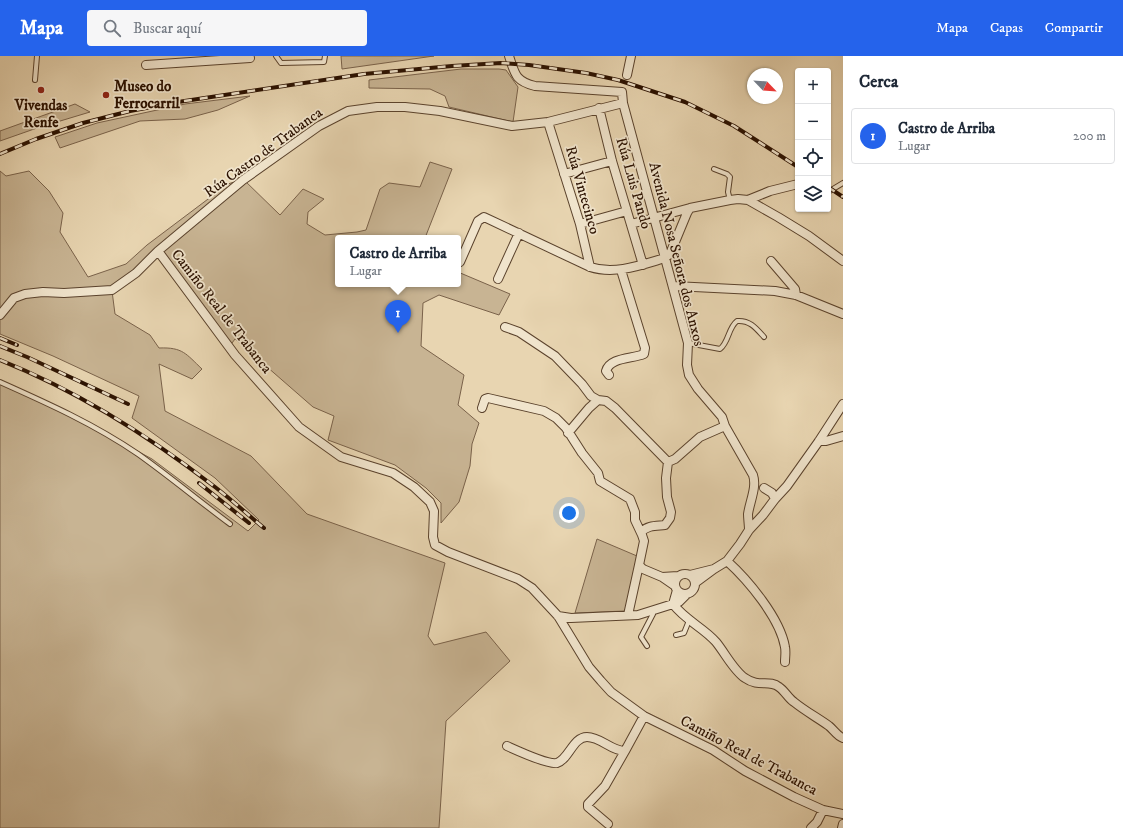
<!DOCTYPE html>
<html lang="es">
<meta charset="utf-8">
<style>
body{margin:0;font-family:"IM FELL DW Pica",serif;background:#f6f6f7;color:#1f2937}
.controls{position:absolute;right:12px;top:12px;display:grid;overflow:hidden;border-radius:4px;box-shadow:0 1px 3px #0004}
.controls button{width:36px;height:36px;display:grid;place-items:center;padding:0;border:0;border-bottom:1px solid #e0e1e3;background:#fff;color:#1f2937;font:20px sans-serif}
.compass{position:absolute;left:747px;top:12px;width:36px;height:36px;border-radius:50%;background:#fff;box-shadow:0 1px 3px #0004;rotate:115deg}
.you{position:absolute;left:569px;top:457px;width:14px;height:14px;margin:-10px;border:3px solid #fff;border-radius:50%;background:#1a73e8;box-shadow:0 0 0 6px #1a73e833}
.badge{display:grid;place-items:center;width:26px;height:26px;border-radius:50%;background:#2563eb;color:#fff;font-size:13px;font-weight:700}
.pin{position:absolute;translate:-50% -33px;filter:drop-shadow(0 1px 2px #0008)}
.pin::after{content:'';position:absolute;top:21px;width:14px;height:12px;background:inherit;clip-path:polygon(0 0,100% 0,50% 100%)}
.popup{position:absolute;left:335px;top:179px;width:126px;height:52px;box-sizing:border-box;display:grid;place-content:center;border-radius:4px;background:#fff;filter:drop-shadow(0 1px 3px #0005);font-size:13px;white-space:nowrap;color:#747a83}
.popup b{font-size:15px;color:#1f2937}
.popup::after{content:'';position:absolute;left:50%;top:100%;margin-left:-8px;border:8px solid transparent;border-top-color:#fff}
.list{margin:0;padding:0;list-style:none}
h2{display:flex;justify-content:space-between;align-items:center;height:52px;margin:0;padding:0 16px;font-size:17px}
h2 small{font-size:13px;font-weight:400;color:#747a83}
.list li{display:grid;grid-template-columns:26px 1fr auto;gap:12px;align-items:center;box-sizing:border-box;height:56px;margin:0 8px 8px;padding:0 8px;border:1px solid #e0e1e3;border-radius:4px}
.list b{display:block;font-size:15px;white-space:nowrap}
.list p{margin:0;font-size:13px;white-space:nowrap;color:#747a83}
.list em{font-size:13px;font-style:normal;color:#747a83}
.icon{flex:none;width:22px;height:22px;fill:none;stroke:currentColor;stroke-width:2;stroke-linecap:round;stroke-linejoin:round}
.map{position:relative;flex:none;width:843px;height:772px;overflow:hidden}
header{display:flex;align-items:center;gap:24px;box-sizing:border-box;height:56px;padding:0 20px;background:#2563eb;color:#fff}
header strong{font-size:19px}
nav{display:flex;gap:22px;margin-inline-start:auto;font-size:14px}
.search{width:280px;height:36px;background:#f6f6f7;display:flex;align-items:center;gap:10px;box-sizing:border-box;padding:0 14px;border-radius:4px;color:#747a83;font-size:15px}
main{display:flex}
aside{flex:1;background:#fff}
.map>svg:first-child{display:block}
</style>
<header>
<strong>Mapa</strong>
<div class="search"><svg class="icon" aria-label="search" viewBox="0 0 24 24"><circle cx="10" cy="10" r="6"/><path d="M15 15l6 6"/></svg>Buscar aquí</div>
<nav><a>Mapa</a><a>Capas</a><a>Compartir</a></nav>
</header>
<main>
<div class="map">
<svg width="843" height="772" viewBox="0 0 843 772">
<rect width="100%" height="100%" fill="#e8d5b1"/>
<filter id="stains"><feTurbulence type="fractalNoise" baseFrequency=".005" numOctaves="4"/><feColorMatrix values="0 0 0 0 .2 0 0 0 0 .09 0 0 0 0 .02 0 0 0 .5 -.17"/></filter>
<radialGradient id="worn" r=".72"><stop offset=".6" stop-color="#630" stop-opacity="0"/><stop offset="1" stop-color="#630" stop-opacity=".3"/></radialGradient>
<path fill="#c8b493" stroke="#7a624a" d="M 341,0 L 434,0 L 342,13 Z
M 461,13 L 499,13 L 506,14 L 518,31 L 513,66 L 449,51 L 445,40 L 430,33 L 369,32 L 369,24 Z
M 250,40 L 218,54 L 185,63 L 140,65 L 60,92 L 55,81 L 97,67 L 185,48 Z
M 75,48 L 90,56 L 37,72 L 0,85 L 0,75 Z
M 430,106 L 452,113 L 425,182 L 338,182 L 338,228 L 458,228 L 458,216 L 510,238 L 499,259 L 439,239 L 423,247 L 421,290 L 464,319 L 458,349 L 479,367 L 472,388 L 470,410 L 459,446 L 441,467 L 441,447 L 426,432 L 395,409 L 328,384 L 334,360 L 313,351 L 235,283 L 229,291 L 158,195 L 112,235 L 115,258 L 150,279 L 159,292 C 183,291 186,298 202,313 L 192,323 L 159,308 L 165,355 L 251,400 L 307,458 L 445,507 L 428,580 L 434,589 L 486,576 L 510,605 L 446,665 L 439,772 L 0,772 L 0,324 L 53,349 L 152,403 L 248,475 L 259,464 L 215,422 L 132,362 L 139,340 L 53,300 L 0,278 L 0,115 L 6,120 L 29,115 L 49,135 L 63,157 L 60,176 L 88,221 L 126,208 L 147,189 L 228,128 L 243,123 L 280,159 L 303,133 L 324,143 L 308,156 L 307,168 L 325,179 L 357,176 L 366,174 L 380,133 L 389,127 L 420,131 Z
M 597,483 L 637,500 L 625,555 L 575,557 Z"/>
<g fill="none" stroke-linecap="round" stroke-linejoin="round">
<g stroke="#5a422c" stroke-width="6">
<path id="lane" d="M 276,0 L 281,7 L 324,6 L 325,0
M 35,24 L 37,0
M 714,113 L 727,118 L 730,121 L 728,136 L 730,144
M 828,136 L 843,127
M 688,287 L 720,293 C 729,286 728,272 737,265 C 750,264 756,272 764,281
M 0,326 C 47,347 94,368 138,398 C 169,420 199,445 230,468
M 676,579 L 684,577 L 688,567 L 688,563
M 647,590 L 641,581 L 653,558 L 653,555"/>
</g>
<g stroke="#5a422c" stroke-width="10">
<path id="street" d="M 509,0 C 515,18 515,25 535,30 L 622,36 L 623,47 L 688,287 L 687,309 L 689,319 L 698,333 L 722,361 L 725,370 L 753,419 C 757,431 750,445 748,458 C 748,463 749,469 749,474
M 146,9 L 250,2
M 627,19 L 631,0
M 599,52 L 612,105 L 643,209
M 548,66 L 580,168 L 590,211
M 564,118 L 612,105
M 748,144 L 770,135 L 798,128
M 580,168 L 627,155
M 631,168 L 690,152
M 158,195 L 235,299 L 299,371 L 341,401 L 393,417 L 414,431 L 430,446 L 434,455 L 433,481 L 435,489 L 448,496 L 518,523 L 532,532 L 558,560 L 589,611 L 601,625 L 611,636 L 644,660 L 713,694 L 745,715 L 794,741 L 823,754 L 843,758
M 771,205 L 795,233 L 796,239
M 460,206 L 478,165 L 484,161 L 590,211 C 615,219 641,209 665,202 L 670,198 L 687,157 L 690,152 L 730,144 L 738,143 L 748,144 L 778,161 L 809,180 L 843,205
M 498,223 L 519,177
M 674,230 L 775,235 L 796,239 L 843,258
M 0,259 L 14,242 L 25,238 L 43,236 L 64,237 L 112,234 L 136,217 L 158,195 L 243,124 L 319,70 L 348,55 L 377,51 L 405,51 L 440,55 L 512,70 L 548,66 L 623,47
M 505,271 L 519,276 L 555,300 L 582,328 L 591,340 L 598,344 L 606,345 L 615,352 L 668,406 L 675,403 L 700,381 L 725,370
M 609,319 L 606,315 C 610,301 632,303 644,298 L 645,292 L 621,214
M 482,352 L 485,343 L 488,342 L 544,355 L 556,362 L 566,372 L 582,397 L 598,417 L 600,425 L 630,443 L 635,456 L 635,464 L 642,479 L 644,485 L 639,509 L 643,513 L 662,521
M 568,377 L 589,352 L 598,344
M 819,385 L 826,385 L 843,380
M 764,432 L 772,437 L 775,443
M 641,476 C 648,469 656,470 665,469 L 670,462 L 671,456 L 667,441 L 666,422 L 668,406
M 727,505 C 748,524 780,562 785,591 C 786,596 785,601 785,606
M 714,513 L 727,505 L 740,488 L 749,474 L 763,459 L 775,443 L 787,430 L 819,385 L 843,348
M675 528a10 10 0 1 1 20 0a10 10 0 1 1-20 0Z
M 690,519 L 714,513 L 695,527
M 675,530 L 662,521 L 678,520
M 677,534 L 673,548 L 679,546 L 687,538
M 628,559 L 639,509
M 558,560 L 571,562 L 638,559 L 673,548 C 685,564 704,572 716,586 C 725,597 734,615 745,622 C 759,632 769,623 779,631 C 785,635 788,642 794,646 C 805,655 818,662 829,670 C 834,674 837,680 843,682
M 507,690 C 516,694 548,709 557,707 C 569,703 573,681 587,681 C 601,681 611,695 625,695 L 644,660
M 608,768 L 588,751 L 588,748 L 605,730 L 625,695
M 811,772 L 817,766 L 823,754
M 842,772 L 843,768"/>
</g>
<use href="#lane" stroke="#f0e4cc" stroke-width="4"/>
<use href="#street" stroke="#f0e4cc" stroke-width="8"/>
<g stroke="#2b1100" stroke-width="4">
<path id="rail" d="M 0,98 L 36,83 L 83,67 L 130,55 L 178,46 L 364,18 L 452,10 L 501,7 L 529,9 L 586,17 L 618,24 L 685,46 L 734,70 L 798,111
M 828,131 L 843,141
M 0,282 L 17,289
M 0,290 L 27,301 L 128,348
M 0,304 C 78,335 149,380 215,431 C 232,444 247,458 264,472
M 199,427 L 249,467"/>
</g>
<use href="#rail" stroke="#f0e4cc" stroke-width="2.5" stroke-dasharray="8" stroke-linecap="butt"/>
</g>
<g fill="#8f2418" stroke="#f0e4cc" stroke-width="1.5">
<circle cx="41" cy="34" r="4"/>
<circle cx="106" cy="39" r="4"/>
</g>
<g text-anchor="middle" stroke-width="3.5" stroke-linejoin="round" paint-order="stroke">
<g font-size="15" font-weight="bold" fill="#2b1100" stroke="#f0e4cc" text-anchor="start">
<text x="114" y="35">Museo do<tspan x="114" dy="17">Ferrocarril</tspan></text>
<text x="41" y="54" text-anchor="middle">Vivendas<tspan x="41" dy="17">Renfe</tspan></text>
</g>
<g font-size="15" fill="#2b1100" stroke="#f0e4cc">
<text transform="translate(263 96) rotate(-36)" y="5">Rúa Castro de Trabanca</text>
<text transform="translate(634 127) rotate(74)" y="5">Rúa Luis Pando</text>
<text transform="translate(583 134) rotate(74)" y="5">Rúa Vintecinco</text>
<text transform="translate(677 198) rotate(76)" y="5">Avenida Nosa Señora dos Anxos</text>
<text transform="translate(222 255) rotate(52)" y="5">Camiño Real de Trabanca</text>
<text transform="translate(749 699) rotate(28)" y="5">Camiño Real de Trabanca</text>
</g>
</g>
<rect width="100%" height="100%" filter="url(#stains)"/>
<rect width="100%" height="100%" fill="url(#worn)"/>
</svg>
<div class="controls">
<button>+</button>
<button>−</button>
<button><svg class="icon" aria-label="locate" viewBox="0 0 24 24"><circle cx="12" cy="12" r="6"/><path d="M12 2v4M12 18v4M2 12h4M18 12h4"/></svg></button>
<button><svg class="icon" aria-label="layers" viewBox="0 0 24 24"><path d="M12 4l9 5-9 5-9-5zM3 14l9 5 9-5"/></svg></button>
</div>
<svg class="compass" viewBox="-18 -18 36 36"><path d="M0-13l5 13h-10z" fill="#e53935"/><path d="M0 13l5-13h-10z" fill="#747a83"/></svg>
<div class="you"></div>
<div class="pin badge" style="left:398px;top:277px">1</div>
<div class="popup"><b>Castro de Arriba</b>Lugar</div>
</div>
<aside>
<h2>Cerca<small></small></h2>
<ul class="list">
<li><span class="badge">1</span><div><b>Castro de Arriba</b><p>Lugar</p></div><em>200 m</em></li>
</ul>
</aside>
</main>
